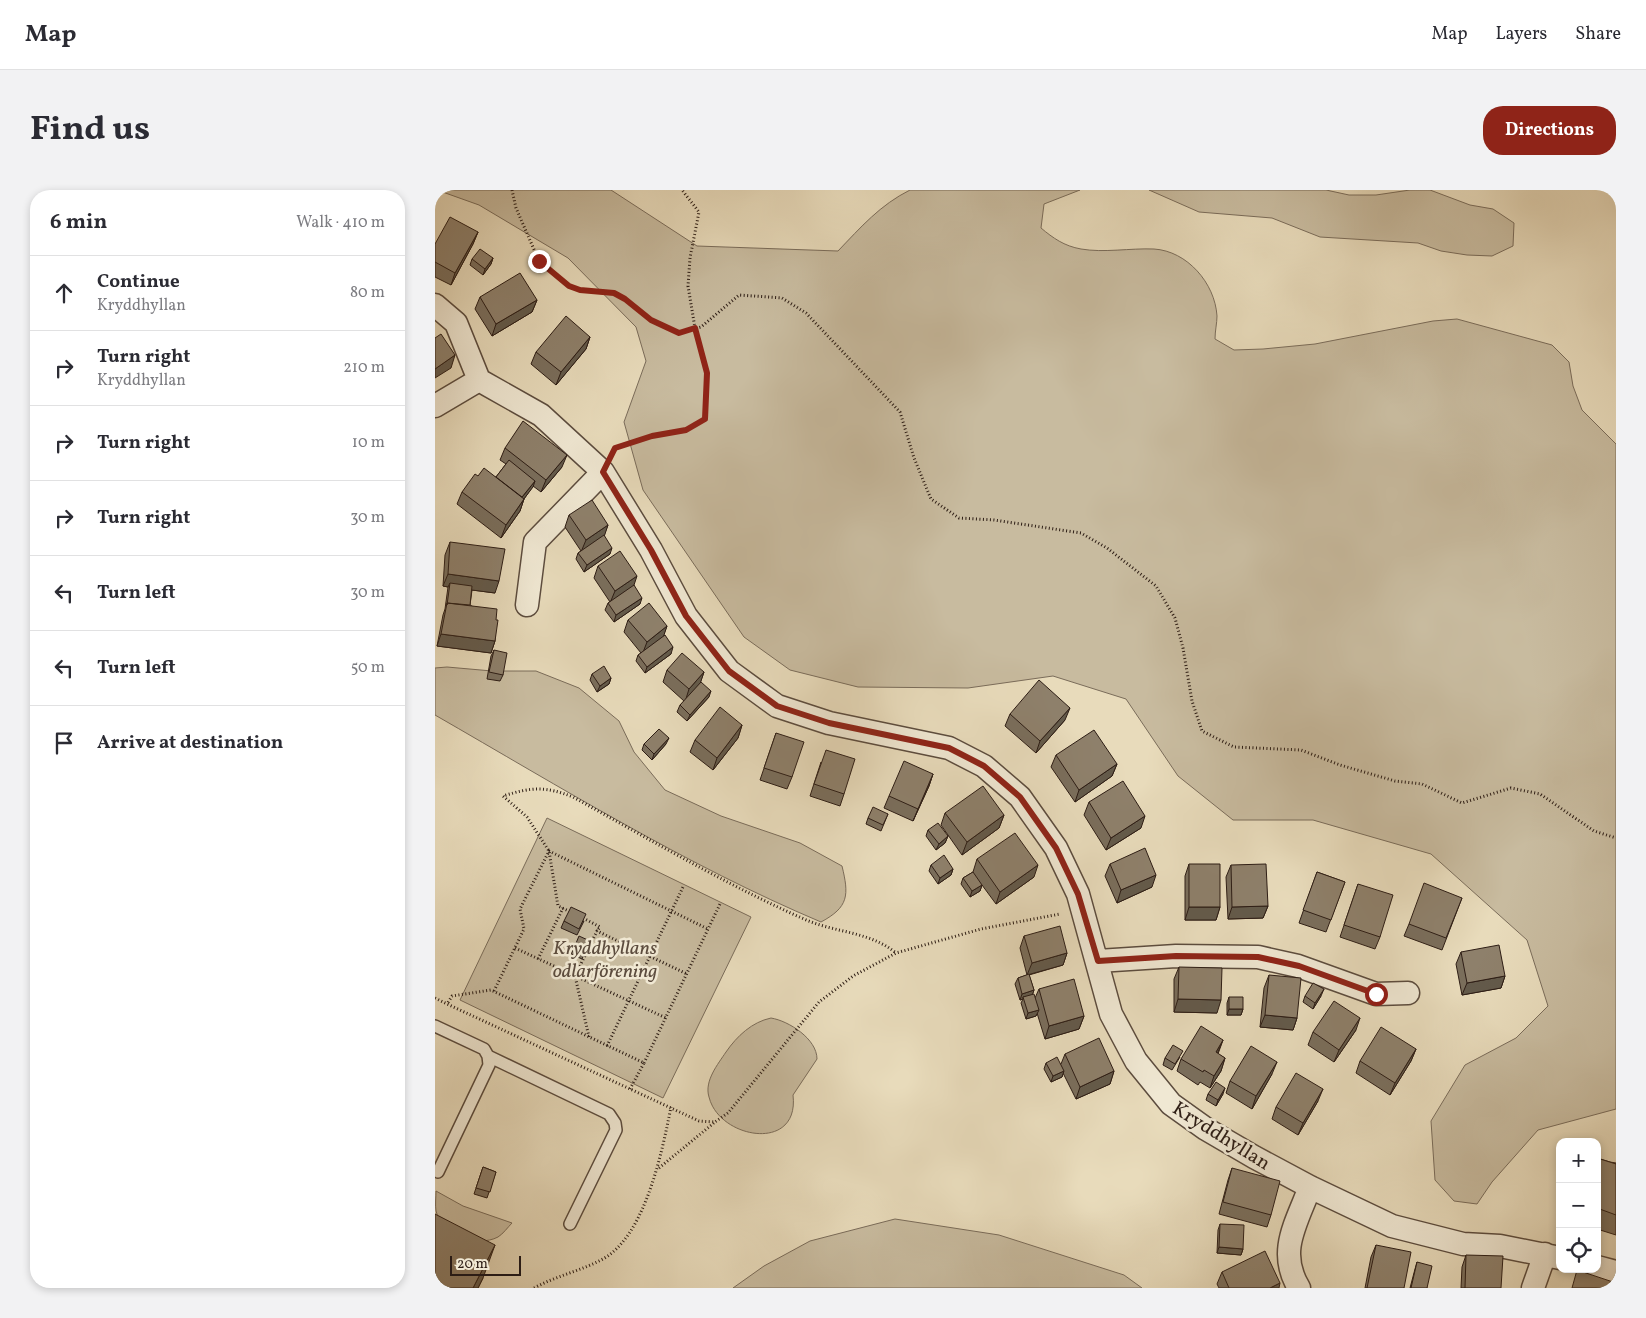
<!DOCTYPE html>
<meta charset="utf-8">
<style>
body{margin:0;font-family:Vollkorn,serif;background:#f2f2f3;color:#2b2b33}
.controls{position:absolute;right:15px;bottom:15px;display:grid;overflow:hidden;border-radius:10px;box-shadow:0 2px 8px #0003}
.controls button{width:45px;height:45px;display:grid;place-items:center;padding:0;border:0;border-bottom:1px solid #e1e1e2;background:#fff;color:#2b2b33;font:25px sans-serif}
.scale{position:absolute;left:15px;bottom:12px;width:71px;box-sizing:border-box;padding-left:5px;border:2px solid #2d1d15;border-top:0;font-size:14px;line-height:18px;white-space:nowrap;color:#2d1d15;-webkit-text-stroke:4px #f0e8d3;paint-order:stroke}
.stop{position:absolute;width:15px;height:15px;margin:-11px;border:4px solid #8f2418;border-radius:50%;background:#fff}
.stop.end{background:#8f2418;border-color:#fff;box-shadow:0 1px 5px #0008}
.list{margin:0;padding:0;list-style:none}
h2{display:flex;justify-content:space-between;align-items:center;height:65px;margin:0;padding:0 20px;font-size:21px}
h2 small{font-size:16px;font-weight:400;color:#7c7c81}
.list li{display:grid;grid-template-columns:32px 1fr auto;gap:15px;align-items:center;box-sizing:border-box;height:75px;padding:0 20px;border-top:1px solid #e1e1e2}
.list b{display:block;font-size:19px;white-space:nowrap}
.list p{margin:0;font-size:16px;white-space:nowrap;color:#7c7c81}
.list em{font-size:16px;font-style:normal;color:#7c7c81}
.icon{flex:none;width:28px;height:28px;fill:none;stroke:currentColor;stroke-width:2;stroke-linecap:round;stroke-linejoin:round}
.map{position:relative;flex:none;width:1181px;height:1098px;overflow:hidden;border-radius:20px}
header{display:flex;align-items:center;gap:30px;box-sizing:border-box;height:70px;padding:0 25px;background:#fff;border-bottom:1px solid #e1e1e2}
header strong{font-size:24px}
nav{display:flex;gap:28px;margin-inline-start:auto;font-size:18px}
.intro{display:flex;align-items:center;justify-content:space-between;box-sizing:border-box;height:120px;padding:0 30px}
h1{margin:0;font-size:35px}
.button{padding:12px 22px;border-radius:20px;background:#8f2418;color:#fff;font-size:18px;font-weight:700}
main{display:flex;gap:30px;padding:0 30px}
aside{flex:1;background:#fff;border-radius:20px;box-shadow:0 2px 8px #0003}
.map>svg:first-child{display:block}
</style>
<header>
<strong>Map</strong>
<nav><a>Map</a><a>Layers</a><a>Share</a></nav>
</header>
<div class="intro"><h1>Find us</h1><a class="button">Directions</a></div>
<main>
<aside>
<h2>6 min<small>Walk · 410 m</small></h2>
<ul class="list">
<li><svg class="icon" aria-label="ahead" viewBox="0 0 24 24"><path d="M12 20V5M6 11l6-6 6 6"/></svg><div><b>Continue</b><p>Kryddhyllan</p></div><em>80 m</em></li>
<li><svg class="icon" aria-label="right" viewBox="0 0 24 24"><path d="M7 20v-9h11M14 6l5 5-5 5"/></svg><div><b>Turn right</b><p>Kryddhyllan</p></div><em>210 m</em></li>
<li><svg class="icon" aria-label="right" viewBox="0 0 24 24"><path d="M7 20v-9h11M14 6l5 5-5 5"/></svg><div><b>Turn right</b></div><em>10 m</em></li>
<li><svg class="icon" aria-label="right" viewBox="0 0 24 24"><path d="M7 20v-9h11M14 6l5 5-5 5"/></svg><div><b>Turn right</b></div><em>30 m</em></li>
<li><svg class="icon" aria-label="left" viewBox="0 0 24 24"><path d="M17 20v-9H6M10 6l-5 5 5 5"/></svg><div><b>Turn left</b></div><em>30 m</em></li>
<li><svg class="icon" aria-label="left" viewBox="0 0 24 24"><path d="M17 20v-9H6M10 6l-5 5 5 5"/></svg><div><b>Turn left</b></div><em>50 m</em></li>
<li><svg class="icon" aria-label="arrive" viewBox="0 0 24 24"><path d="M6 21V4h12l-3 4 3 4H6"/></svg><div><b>Arrive at destination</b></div></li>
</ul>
</aside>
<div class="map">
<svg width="1181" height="1098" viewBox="0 0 1181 1098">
<rect width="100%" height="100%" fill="#e8dbbb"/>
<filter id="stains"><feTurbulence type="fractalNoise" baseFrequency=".004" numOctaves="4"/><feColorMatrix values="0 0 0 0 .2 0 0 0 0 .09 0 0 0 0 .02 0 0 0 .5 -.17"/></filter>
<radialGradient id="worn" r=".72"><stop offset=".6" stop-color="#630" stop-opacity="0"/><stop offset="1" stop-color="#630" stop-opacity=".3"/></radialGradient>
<path fill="#c8bb9f" stroke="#7a6c5a" d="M 2,0 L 176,0 L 262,56 L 403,61 C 426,37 445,15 475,0 L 645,0 L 609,14 L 606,38 C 618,48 629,56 646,59 C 669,63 695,58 719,59 C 752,61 780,93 782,126 C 782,133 780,141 780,149 L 799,160 L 828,159 L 880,154 L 998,131 L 1022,129 L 1117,155 L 1134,172 L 1138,196 L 1147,220 L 1181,254 L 1181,919 L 1103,940 L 1057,992 L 1042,1014 L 1019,1011 L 1000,990 L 996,931 L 1030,875 L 1081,848 L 1113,816 L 1092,750 L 996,664 L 878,630 L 798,630 L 743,586 L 691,509 L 618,486 L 533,498 L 423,497 L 355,480 L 309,447 L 208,300 L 189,232 L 211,171 L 201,137 L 133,68 L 44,15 Z
M 714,0 L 891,0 L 914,5 L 941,5 L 975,0 L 995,0 L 1035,15 L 1058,19 L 1079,33 L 1078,56 L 1057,66 L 1032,65 L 1006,61 L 983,53 L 885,47 L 837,28 L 764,22 Z
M 12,477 L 57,481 L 101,481 L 144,498 L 184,531 L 199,562 L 230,600 L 286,626 L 365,653 L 407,676 C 414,705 414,717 386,732 C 251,675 127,598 0,525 L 0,478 Z
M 112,628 L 316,727 L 228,908 L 25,810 Z
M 336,828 C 354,831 382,849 382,869 L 358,905 C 365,963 284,949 274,907 C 269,891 283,874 291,862 C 302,846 317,832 336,828 Z
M 1,1001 L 28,1016 L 77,1033 C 73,1037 68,1044 63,1047 C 42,1058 7,1045 1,1021 C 0,1015 1,1007 1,1001 Z
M 460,1029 L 564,1045 L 689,1085 L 707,1098 L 298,1098 L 329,1076 L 375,1051 Z"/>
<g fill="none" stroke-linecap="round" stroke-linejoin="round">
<g stroke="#5c4c3e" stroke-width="14">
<path id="lane" d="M 0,836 L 49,859 L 53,866 L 54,875 L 3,982
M 53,866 L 174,924 L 180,933 L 181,940 L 135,1034"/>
</g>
<g stroke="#5c4c3e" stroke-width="25">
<path id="street" d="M 0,115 L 21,133 L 44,190 L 0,216
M 44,190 L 106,225 L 168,282 L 216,360 L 251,426 L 294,481 L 342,516 L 394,533 L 514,558 L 549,576 L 585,607 L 621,658 L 643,704 L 676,824 L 701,871 L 736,914 L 771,939 L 819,967 L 875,997 L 957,1036 L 1028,1054 L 1065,1056 L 1125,1068
M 92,415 L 100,352 L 168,282
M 663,771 L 741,766 L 823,767 L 863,776 L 941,804 L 973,803
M 1162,1077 L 1181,1082
M 864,1098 C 842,1062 861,1034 875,997
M 1098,1098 L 1110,1064"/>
</g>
<path stroke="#2d1d15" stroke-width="3" stroke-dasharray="1 2.5" stroke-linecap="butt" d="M 77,0 L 81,18 L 104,71 L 134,96 L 145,100 L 179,103 L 189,109 L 216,130 L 244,143 L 266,137 L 304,105 L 347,108 L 371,123 L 465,222 L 479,268 L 496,309 L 524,328 L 559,330 L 646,343 L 672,358 L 721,396 L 740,428 L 748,458 L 757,511 L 767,541 L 799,557 L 866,560 L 905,575 L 960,591 L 987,594 L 1027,613 L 1076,598 L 1105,604 L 1159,641 L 1181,648
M 178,262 L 180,258 L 217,246 L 251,241 L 270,229 L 272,183 L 260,138 L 253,96 L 255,68 L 264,22 L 247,0
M 138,723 L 123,716 L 114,661 L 92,627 L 68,606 C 97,597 110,596 138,607 C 214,649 290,694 369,729 C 400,743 434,741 461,763
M 148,728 L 165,737 L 162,741
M 80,758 L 231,828
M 103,769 L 128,718
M 59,801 L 89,739 L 85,719 L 114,661 L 273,739
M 0,808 L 12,814
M 154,847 L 140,786 L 162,741 L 252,784
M 172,856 L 248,697
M 209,873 L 285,714
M 195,899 L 209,873 L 56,800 L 17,806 L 12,814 L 264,931 L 280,932 L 293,923 L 384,812 L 418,786 L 461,763 L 546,739 L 625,724
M 224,978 L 280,932
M 99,1098 C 121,1086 145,1081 166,1070 C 210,1048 227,962 236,917"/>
<use href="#lane" stroke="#f0e8d3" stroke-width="11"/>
<use href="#street" stroke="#f0e8d3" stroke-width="22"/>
</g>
<path fill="#7a6e5c" stroke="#2d1d15" d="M 43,42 L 38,54 L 16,95 L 0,87 L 0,54 Z
M 58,68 L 56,74 L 48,85 L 35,75 L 37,69 Z
M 45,107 L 102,110 L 97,122 L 57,146 L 40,119 Z
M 155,147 L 151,159 L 121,195 L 96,174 L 101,162 Z
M 70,258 L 127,277 L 106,302 L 98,296 L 89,309 L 85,321 L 66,348 L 22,314 L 27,302 L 43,286 L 61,287 L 71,274 L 65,270 Z
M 134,325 L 173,335 L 169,345 L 175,364 L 149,382 L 141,369 L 143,363 L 146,361 L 130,337 Z
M 15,352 L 60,403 L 37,400 L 35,415 L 61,430 L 60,451 L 56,463 L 2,456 L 8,425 L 10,419 L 13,397 L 8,396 L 10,365 Z
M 163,376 L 199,396 L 205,414 L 179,432 L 170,420 L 173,413 L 175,412 L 159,388 Z
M 193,430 L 232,436 L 228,446 L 236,464 L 210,483 L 201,471 L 203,465 L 206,463 L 189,442 Z
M 59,460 L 68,485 L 65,491 L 52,489 L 56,466 Z
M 232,480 L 269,482 L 265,493 L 274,507 L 252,531 L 242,522 L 245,515 L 249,511 L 228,492 Z
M 157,484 L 176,488 L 174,494 L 162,502 L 155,490 Z
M 575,524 L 630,530 L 601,563 L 570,536 Z
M 307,535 L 303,548 L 278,580 L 255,562 L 260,550 Z
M 341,543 L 357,587 L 352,599 L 325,590 Z
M 209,554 L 231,554 L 217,570 L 207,560 Z
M 621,565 L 682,574 L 677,586 L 640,612 L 616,577 Z
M 386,572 L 409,604 L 405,616 L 375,606 Z
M 498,584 L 494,596 L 478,631 L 449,618 L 454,606 Z
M 654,612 L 706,638 L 671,660 L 649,625 Z
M 510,623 L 569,625 L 564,638 L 527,665 L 506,635 Z
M 453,624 L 446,641 L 431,634 L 433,628 Z
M 493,640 L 513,646 L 510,653 L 501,660 L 491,646 Z
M 542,669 L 599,687 L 561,714 L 547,695 L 545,701 L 535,707 L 526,694 L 528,688 L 538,682 Z
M 675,674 L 717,697 L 682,713 L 670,686 Z
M 754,674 L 785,717 L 781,730 L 750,730 L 750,686 Z
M 496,675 L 518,679 L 516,685 L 503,694 L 494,681 Z
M 796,675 L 833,716 L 828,728 L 793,729 L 791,687 Z
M 882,682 L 910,692 L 891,742 L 864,733 Z
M 923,694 L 945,747 L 940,759 L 905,747 Z
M 1027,708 L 1007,760 L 969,746 L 974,734 Z
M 129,731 L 149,731 L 142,745 L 126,738 Z
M 589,746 L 632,763 L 628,775 L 594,785 L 599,800 L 597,805 L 600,808 L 604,799 L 649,826 L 644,839 L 610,849 L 602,823 L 601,826 L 591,829 L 586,813 L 588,809 L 585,810 L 580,794 L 583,788 L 592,785 L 585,758 Z
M 152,757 L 147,769 L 136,764 L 139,758 Z
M 1026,762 L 1070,786 L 1066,798 L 1027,805 L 1021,774 Z
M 744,777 L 782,823 L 739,822 L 739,789 Z
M 834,785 L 862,828 L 858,840 L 825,837 L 829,798 Z
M 870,806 L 886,806 L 878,819 L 868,812 Z
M 794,807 L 808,819 L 806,825 L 792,825 L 792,813 Z
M 921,840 L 899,872 L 873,855 L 878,842 Z
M 788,850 L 783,864 L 790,868 L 786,881 L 775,898 L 765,892 L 763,895 L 742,881 L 746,869 Z
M 981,859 L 976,871 L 955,905 L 921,883 L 925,871 Z
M 630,864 L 679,881 L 675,894 L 641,909 L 628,883 L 627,887 L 616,892 L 609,879 L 611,873 L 626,874 Z
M 745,867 L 737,880 L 728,875 L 730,868 Z
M 837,884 L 817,919 L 791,903 L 795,891 Z
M 773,904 L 788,904 L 781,916 L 771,910 Z
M 883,911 L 863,945 L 837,929 L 841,917 Z
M 1162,968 L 1175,972 L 1181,973 L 1181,1045 L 1162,1039 Z
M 48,977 L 61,982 L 52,1008 L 39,1004 Z
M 797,978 L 836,1025 L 832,1037 L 784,1024 L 793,990 Z
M 0,1024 L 48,1088 L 43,1098 L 0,1098 Z
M 785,1034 L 808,1059 L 806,1065 L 782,1063 L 783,1040 Z
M 941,1055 L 969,1098 L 930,1098 L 936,1067 Z
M 1031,1065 L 1066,1098 L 1026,1098 L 1027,1077 Z
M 982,1072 L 992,1098 L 975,1098 L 980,1079 Z
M 787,1082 L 844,1098 L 784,1098 L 782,1094 Z"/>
<path fill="#635a4b" stroke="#2d1d15" d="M 43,42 L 38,54 L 16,95 L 20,83 Z
M 58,68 L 56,74 L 48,85 L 50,79 Z
M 102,110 L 97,122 L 57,146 L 61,134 Z
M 155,147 L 151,159 L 121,195 L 126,182 Z
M 20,165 L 16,178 L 0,188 L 0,179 Z
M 132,265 L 127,277 L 106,302 L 111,290 Z
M 100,291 L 98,297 L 82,318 L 84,311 Z
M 89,309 L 85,321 L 66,348 L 71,335 Z
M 173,335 L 169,347 L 146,362 L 151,350 Z
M 177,358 L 175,364 L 149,382 L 152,375 Z
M 13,384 L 64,391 L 60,403 L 14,397 L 15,393 L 13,397 L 8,396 Z
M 202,386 L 198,398 L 175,413 L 180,401 Z
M 207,408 L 205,414 L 179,432 L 181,425 Z
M 232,436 L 228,448 L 207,465 L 212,452 Z
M 6,444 L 60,451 L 56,463 L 2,456 Z
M 238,457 L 236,464 L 210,483 L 212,477 Z
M 269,482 L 265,494 L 250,512 L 254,499 Z
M 176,488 L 174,494 L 162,502 L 165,496 Z
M 276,501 L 274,507 L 252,531 L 255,525 Z
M 635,518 L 630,530 L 601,563 L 605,551 Z
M 307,535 L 303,548 L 278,580 L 282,568 Z
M 234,548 L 231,554 L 217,570 L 219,564 Z
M 682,574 L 677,586 L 640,612 L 644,600 Z
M 498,584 L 494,596 L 478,631 L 483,619 Z
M 569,625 L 564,638 L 527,665 L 532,652 Z
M 710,626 L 706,638 L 671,660 L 676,648 Z
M 513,646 L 510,653 L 501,660 L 504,654 Z
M 603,675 L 599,687 L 561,714 L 565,702 Z
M 518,679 L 516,685 L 503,694 L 505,688 Z
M 721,685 L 717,697 L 682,713 L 686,700 Z
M 547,695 L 545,701 L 535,707 L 537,701 Z
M 833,716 L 828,728 L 793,729 L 797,717 Z
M 754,717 L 785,717 L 781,730 L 750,730 Z
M 632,763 L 628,775 L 592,785 L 597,773 Z
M 1070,786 L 1066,798 L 1027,805 L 1032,793 Z
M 889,799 L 886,806 L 878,819 L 880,813 Z
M 599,800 L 597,806 L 588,807 L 588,809 L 585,810 L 587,804 Z
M 743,809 L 786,810 L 782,823 L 739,822 Z
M 794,819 L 808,819 L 806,825 L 792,825 Z
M 604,820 L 601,826 L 591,829 L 593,823 Z
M 830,825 L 862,828 L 858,840 L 825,837 Z
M 649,826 L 644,839 L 610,849 L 614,836 Z
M 925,828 L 921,840 L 899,872 L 904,860 Z
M 788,850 L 783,862 L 776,874 L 781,862 Z
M 981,859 L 976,871 L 955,905 L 960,893 Z
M 790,868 L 786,881 L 775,898 L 779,886 Z
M 842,872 L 837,884 L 817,919 L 821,906 Z
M 629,881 L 627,887 L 616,892 L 618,886 Z
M 679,881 L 675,894 L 641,909 L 645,897 Z
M 790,898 L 788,904 L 781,916 L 783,910 Z
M 888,899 L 883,911 L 863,945 L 868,933 Z
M 60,1055 L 48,1088 L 43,1098 L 38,1098 Z
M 784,1057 L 808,1059 L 806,1065 L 782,1063 Z
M 845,1093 L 844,1098 L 835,1098 Z"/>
<path fill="#8e806b" stroke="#2d1d15" d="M 15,27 L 43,42 L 20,83 L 0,72 L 0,54 Z
M 45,59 L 58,68 L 50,79 L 37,69 Z
M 85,83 L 102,110 L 61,134 L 45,107 Z
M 131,126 L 155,147 L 126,182 L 101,162 Z
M 6,144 L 20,165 L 0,179 L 0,148 Z
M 88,231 L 132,265 L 111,290 L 70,258 Z
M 74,270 L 100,291 L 87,307 L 61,287 Z
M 49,278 L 89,309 L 71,335 L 27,302 L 40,284 L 43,286 Z
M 157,310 L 173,335 L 151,350 L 134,325 Z
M 169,345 L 177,358 L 152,375 L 143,363 Z
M 15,352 L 70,359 L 64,391 L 13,384 Z
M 185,361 L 202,386 L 180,401 L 163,376 Z
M 15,393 L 37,396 L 35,415 L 12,413 L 12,415 Z
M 199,395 L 207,408 L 181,425 L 173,413 Z
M 12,413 L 62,419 L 61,430 L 63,430 L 60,451 L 6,444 Z
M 214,413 L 232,436 L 212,452 L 193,430 Z
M 230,445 L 238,457 L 212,477 L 203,465 Z
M 59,460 L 72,463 L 68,485 L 54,482 Z
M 247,463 L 269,482 L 254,499 L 232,480 Z
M 169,476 L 176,488 L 165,496 L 157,484 Z
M 604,490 L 635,518 L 605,551 L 575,524 Z
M 266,492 L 276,501 L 255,525 L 245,515 Z
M 285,517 L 307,535 L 282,568 L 260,550 Z
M 224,539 L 234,548 L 219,564 L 209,554 Z
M 659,540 L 682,574 L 644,600 L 621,565 Z
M 341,543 L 369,552 L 357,587 L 329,578 Z
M 391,560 L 420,569 L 409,604 L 379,594 Z
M 469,571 L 498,584 L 483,619 L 454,606 Z
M 688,591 L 710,626 L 676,648 L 654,612 Z
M 548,596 L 569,625 L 532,652 L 510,623 Z
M 438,617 L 453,624 L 448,635 L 433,628 Z
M 503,633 L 513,646 L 504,654 L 493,640 Z
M 580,643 L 603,675 L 565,702 L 542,669 Z
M 710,658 L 721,685 L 686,700 L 675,674 Z
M 509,665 L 518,679 L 505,688 L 496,675 Z
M 754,674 L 785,674 L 785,717 L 754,717 Z
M 831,674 L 833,716 L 797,717 L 796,675 Z
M 538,682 L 547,695 L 537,701 L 528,688 Z
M 882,682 L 910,692 L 896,730 L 868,720 Z
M 989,693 L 1027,708 L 1011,748 L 974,734 Z
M 923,694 L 958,705 L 945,747 L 909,735 Z
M 136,717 L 151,724 L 144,739 L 129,731 Z
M 625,736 L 632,763 L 597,773 L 589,746 Z
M 144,746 L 155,751 L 149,763 L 139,758 Z
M 1064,755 L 1070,786 L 1032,793 L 1026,762 Z
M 744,777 L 787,778 L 786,810 L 743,809 Z
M 594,784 L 599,800 L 587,804 L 583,788 Z
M 834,785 L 866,788 L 862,828 L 830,825 Z
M 639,789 L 649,826 L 614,836 L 604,799 Z
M 878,793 L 889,799 L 880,813 L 870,806 Z
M 599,804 L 604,820 L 593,823 L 588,807 Z
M 794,807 L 808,807 L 808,819 L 794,819 Z
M 899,811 L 925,828 L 904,860 L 878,842 Z
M 766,836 L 788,850 L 781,862 L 790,868 L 779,886 L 769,880 L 768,882 L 746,869 Z
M 946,837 L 981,859 L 960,893 L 925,871 Z
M 664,848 L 679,881 L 645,897 L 630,864 Z
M 738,855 L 748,861 L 740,874 L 730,868 Z
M 816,856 L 842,872 L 821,906 L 795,891 Z
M 622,867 L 629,881 L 618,886 L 611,873 Z
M 861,883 L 888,899 L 868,933 L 841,917 Z
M 781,892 L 790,898 L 783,910 L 773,904 Z
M 1162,968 L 1181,974 L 1181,1025 L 1162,1018 Z
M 48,977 L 61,982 L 55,1002 L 41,998 Z
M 797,978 L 845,991 L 836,1025 L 788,1012 Z
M 0,1024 L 60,1055 L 38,1098 L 9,1098 L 0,1093 Z
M 785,1034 L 809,1035 L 808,1059 L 784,1057 Z
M 941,1055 L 976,1062 L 969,1098 L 932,1098 Z
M 830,1061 L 845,1093 L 835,1098 L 794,1098 L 787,1082 Z
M 1031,1065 L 1068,1066 L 1066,1098 L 1030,1098 Z
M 982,1072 L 997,1076 L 992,1098 L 976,1098 Z
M 1142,1080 L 1181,1093 L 1181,1098 L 1137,1098 Z"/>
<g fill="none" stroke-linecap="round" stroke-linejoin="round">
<path stroke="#8f2418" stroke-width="6" d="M 104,71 L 134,96 L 145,100 L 179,103 L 190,109 L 216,130 L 244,143 L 260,138 L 272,183 L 270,229 L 251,240 L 217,246 L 180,258 L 168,282 L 216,360 L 251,426 L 294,481 L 342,516 L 394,533 L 514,558 L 549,576 L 585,607 L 621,658 L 643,704 L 663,771 L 741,766 L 823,767 L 864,776 L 941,804"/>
</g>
<g text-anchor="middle" stroke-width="5" stroke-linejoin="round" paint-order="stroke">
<g font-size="20" font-style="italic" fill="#5c4c3e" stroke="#f0e8d3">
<text x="170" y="764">Kryddhyllans<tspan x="170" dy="23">odlarförening</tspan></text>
</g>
<g font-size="20" fill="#2d1d15" stroke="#f0e8d3">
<text transform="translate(787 945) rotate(32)" y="7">Kryddhyllan</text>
</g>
</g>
<rect width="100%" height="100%" filter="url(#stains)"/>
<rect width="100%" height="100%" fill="url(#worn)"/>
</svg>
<div class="controls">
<button>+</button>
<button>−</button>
<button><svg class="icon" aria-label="locate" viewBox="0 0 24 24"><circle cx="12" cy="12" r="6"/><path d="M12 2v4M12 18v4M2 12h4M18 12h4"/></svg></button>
</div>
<div class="scale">20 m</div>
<div class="stop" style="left:941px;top:804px"></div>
<div class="stop end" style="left:104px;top:71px"></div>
</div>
</main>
